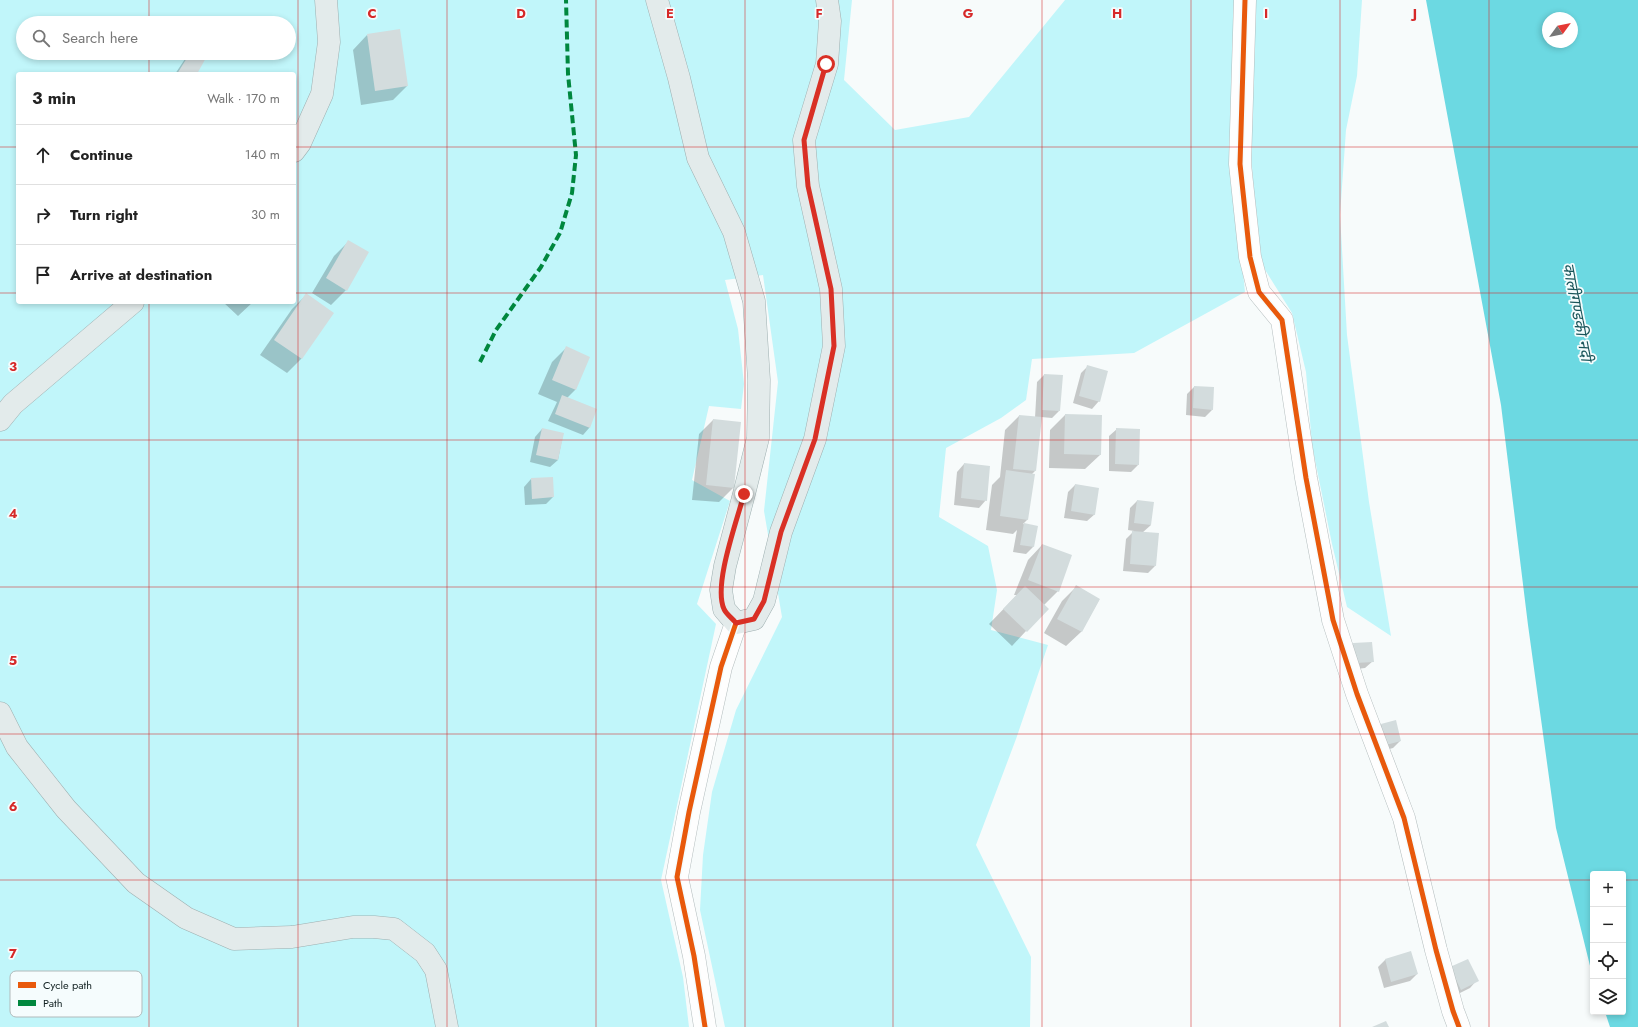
<!DOCTYPE html>
<meta charset="utf-8">
<style>
body{margin:0;font-family:Jost,"Noto Sans Devanagari",sans-serif;background:#f2f2f2;color:#222}
.controls{position:absolute;right:12px;bottom:12px;display:grid;overflow:hidden;border-radius:4px;box-shadow:0 2px 6px #0003}
.controls button{width:36px;height:36px;display:grid;place-items:center;padding:0;border:0;border-bottom:1px solid #e0e0e0;background:#fff;color:#222;font:20px sans-serif}
.compass{position:absolute;left:1542px;top:12px;width:36px;height:36px;border-radius:50%;background:#fff;box-shadow:0 2px 6px #0003;rotate:57deg}
.stop{position:absolute;width:12px;height:12px;margin:-9px;border:3px solid #d93025;border-radius:50%;background:#fff}
.stop.end{background:#d93025;border-color:#fff;box-shadow:0 1px 4px #0008}
.list{margin:0;padding:0;list-style:none}
h2{display:flex;justify-content:space-between;align-items:center;height:52px;margin:0;padding:0 16px;font-size:17px}
h2 small{font-size:13px;font-weight:400;color:#767676}
.list li{display:grid;grid-template-columns:26px 1fr auto;gap:12px;align-items:center;box-sizing:border-box;height:60px;padding:0 16px;border-top:1px solid #e0e0e0}
.list b{display:block;font-size:15px;white-space:nowrap}
.list em{font-size:13px;font-style:normal;color:#767676}
.icon{flex:none;width:22px;height:22px;fill:none;stroke:currentColor;stroke-width:2;stroke-linecap:round;stroke-linejoin:round}
.map{position:relative;flex:none;width:1638px;height:1027px;overflow:hidden}
.search{position:absolute;background:#fff;box-shadow:0 2px 6px #0003;left:16px;top:16px;width:280px;height:44px;display:flex;align-items:center;gap:10px;box-sizing:border-box;padding:0 14px;border-radius:22px;color:#767676;font-size:15px}
.panel{position:absolute;background:#fff;box-shadow:0 2px 6px #0003;left:16px;top:72px;width:280px;height:232px;border-radius:4px}
.map>svg:first-child{display:block}
</style>
<div class="map">
<svg width="1638" height="1027" viewBox="0 0 1638 1027">
<rect width="100%" height="100%" fill="#f7fbfb"/>
<path fill="#c1f6fa" fill-rule="evenodd" d="M 0,0 L 852,0 L 844,80 L 895,130 L 969,117 L 1065,0 L 1236,0 L 1230,148 L 1245,292 L 1134,353 L 1032,359 L 1026,400 L 1001,418 L 946,448 L 939,517 L 988,546 L 997,590 L 991,630 L 1048,645 L 1016,739 L 976,845 L 1031,957 L 1030,1027 L 725,1027 L 700,910 L 703,855 L 712,792 L 736,710 L 782,617 L 764,511 L 778,382 L 763,275 L 725,280 L 738,329 L 744,384 L 741,409 L 709,406 L 692,480 L 730,501 L 697,604 L 716,624 L 661,880 L 683,977 L 689,1027 L 0,1027 ZM 23,23 L 289,23 L 289,53 L 23,53 ZM 18,74 L 294,74 L 294,302 L 18,302 Z
M 1256,0 L 1362,0 L 1357,76 L 1346,130 L 1340,215 L 1347,335 L 1369,502 L 1391,636 L 1347,607 L 1332,544 L 1312,445 L 1306,372 L 1292,313 L 1259,260 L 1250,140 Z"/>
<path fill="#6cd9e2" fill-rule="evenodd" d="M 1426,0 L 1638,0 L 1638,1027 L 1610,1027 L 1605,1012 L 1623,1012 L 1623,874 L 1593,874 L 1593,978 L 1556,828 L 1528,625 L 1501,405 ZM 1548,18 L 1572,18 L 1572,42 L 1548,42 Z"/>
<path fill="#0003" d="M 367,35 L 407,86 L 393,100 L 361,105 L 353,50 Z
M 189,53 L 200,53 L 195,74 L 175,74 Z
M 349,241 L 346,290 L 331,305 L 312,293 L 334,256 Z
M 306,295 L 302,358 L 287,373 L 260,355 L 292,309 Z
M 223,302 L 253,302 L 238,316 Z
M 566,348 L 576,389 L 567,398 L 590,427 L 583,435 L 548,421 L 557,402 L 538,394 L 552,362 Z
M 1088,366 L 1099,401 L 1092,409 L 1073,403 L 1081,373 Z
M 1044,375 L 1059,411 L 1052,418 L 1041,417 L 1035,471 L 1032,474 L 1027,520 L 1023,524 L 1037,527 L 1033,547 L 1026,554 L 1013,552 L 1017,530 L 1013,534 L 986,530 L 992,485 L 1000,477 L 1005,430 L 1019,416 L 1035,418 L 1037,382 Z
M 1194,387 L 1212,410 L 1205,417 L 1186,415 L 1187,394 Z
M 1065,415 L 1100,455 L 1085,469 L 1049,468 L 1050,430 Z
M 713,420 L 740,423 L 733,488 L 719,502 L 692,500 L 699,434 Z
M 542,429 L 563,434 L 558,460 L 550,467 L 530,462 L 535,437 Z
M 1117,429 L 1138,465 L 1131,472 L 1109,471 L 1109,436 Z
M 964,464 L 986,500 L 979,508 L 954,505 L 957,472 Z
M 531,479 L 553,497 L 546,504 L 525,505 L 524,487 Z
M 1075,485 L 1095,514 L 1087,521 L 1064,518 L 1068,492 Z
M 1137,501 L 1151,525 L 1142,533 L 1155,566 L 1148,573 L 1123,571 L 1126,539 L 1134,531 L 1128,530 L 1130,508 Z
M 1042,545 L 1058,591 L 1044,605 L 1026,631 L 1012,646 L 989,624 L 1017,595 L 1014,595 L 1028,560 Z
M 1076,587 L 1099,600 L 1081,632 L 1066,646 L 1044,633 L 1062,601 Z
M 1354,644 L 1373,661 L 1365,668 L 1349,670 L 1347,652 Z
M 1395,722 L 1400,741 L 1393,748 L 1379,752 L 1374,732 L 1381,725 Z
M 1410,952 L 1417,974 L 1410,981 L 1384,988 L 1378,967 L 1385,960 Z
M 1451,968 L 1477,980 L 1470,988 L 1454,996 Z"/>
<path fill="#d3dcdd" d="M 400,29 L 408,86 L 375,91 L 367,34 Z
M 190,53 L 202,53 L 207,56 L 197,74 L 177,74 Z
M 348,240 L 369,252 L 347,291 L 326,278 Z
M 306,293 L 334,313 L 302,359 L 274,340 Z
M 566,346 L 590,357 L 576,390 L 552,380 Z
M 1087,365 L 1108,371 L 1100,402 L 1079,396 Z
M 1044,374 L 1063,375 L 1060,411 L 1042,410 Z
M 1194,386 L 1214,387 L 1213,410 L 1193,408 Z
M 562,395 L 597,409 L 590,428 L 555,414 Z
M 1065,414 L 1102,415 L 1101,455 L 1064,454 Z
M 1019,415 L 1042,417 L 1036,471 L 1013,469 Z
M 713,419 L 741,422 L 734,488 L 706,485 Z
M 542,428 L 564,433 L 558,460 L 536,455 Z
M 1116,428 L 1140,429 L 1139,465 L 1115,464 Z
M 964,463 L 990,466 L 987,501 L 961,498 Z
M 1006,470 L 1035,474 L 1028,520 L 1000,516 Z
M 553,477 L 554,497 L 532,499 L 531,478 Z
M 1075,484 L 1099,488 L 1095,515 L 1071,511 Z
M 1137,500 L 1154,502 L 1151,525 L 1134,523 Z
M 1024,523 L 1038,526 L 1034,547 L 1020,545 Z
M 1132,531 L 1159,533 L 1156,566 L 1130,564 Z
M 1042,544 L 1072,555 L 1059,592 L 1028,580 Z
M 1076,585 L 1100,599 L 1082,632 L 1057,619 Z
M 1025,586 L 1049,609 L 1027,632 L 1003,609 Z
M 1372,642 L 1374,662 L 1355,663 L 1353,643 Z
M 1396,720 L 1401,741 L 1386,745 L 1381,724 Z
M 1411,951 L 1418,974 L 1391,982 L 1385,959 Z
M 1468,959 L 1479,981 L 1461,990 L 1450,967 Z
M 1386,1021 L 1389,1027 L 1372,1027 Z"/>
<g fill="none" stroke-linecap="round" stroke-linejoin="round">
<g stroke="#b4bdbe" stroke-width="23">
<path id="minor" d="M 1245,0 L 1240,164 L 1250,257 L 1259,292 L 1282,320 L 1306,478 L 1333,620 L 1357,694 L 1404,818 L 1436,950 L 1453,1011 L 1459,1027
M 705,1027 L 694,956 L 677,877 L 689,812 L 721,667 L 736,623"/>
</g>
<g stroke="#9eafb0" stroke-width="23">
<path id="major" d="M 657,0 L 679,78 L 698,158 L 734,232 L 754,301 L 759,380 L 758,438 L 744,494 L 725,566 L 721,590 L 724,609 L 736,623 L 754,619 L 764,601 L 781,532 L 815,439 L 834,346 L 831,289 L 808,186 L 804,140 L 827,64 L 830,21 L 827,0
M 294,151 L 300,143 L 322,94 L 329,42 L 326,0
M 0,420 L 13,404 L 133,302
M 0,713 L 17,747 L 66,809 L 136,883 L 186,918 L 234,939 L 292,937 L 353,927 L 374,927 L 394,929 L 425,953 L 436,970 L 447,1027"/>
</g>
<use href="#minor" stroke="#fefefe" stroke-width="22"/>
<use href="#major" stroke="#e3ebeb" stroke-width="22"/>
<path stroke="#00873e" stroke-width="4" stroke-dasharray="8 4" stroke-linecap="butt" d="M 480,362 L 496,330 L 541,267 L 560,233 L 572,193 L 576,155 L 568,74 L 566,0"/>
<g stroke="#f5fcfd" stroke-width="8">
<path id="cycleway" d="M 1245,0 L 1240,164 L 1250,257 L 1259,292 L 1282,320 L 1306,478 L 1333,620 L 1357,694 L 1404,818 L 1436,950 L 1453,1011 L 1459,1027
M 705,1027 L 694,956 L 677,877 L 689,812 L 721,667 L 736,623"/>
</g>
<use href="#cycleway" stroke="#e8590c" stroke-width="5"/>
</g>
<g fill="none" stroke-linecap="round" stroke-linejoin="round">
<path stroke="#d93025" stroke-width="5" d="M 744,494 C 737,521 713,585 724,609 C 726,614 733,619 736,623 L 754,619 L 764,601 L 781,532 L 815,439 L 834,346 L 831,289 L 808,186 L 804,140 L 826,64"/>
</g>
<path fill="none" stroke="#d62828" stroke-width="1" stroke-opacity="0.55" d="M 149,0 L 149,23M 298,0 L 298,1027M 447,0 L 447,1027M 596,0 L 596,1027M 745,0 L 745,1027M 893,0 L 893,1027M 1042,0 L 1042,1027M 1191,0 L 1191,1027M 1340,0 L 1340,1027M 1489,0 L 1489,1027M 149,53 L 149,74M 0,147 L 18,147M 294,147 L 1638,147M 0,293 L 18,293M 294,293 L 1638,293M 149,302 L 149,1027M 0,440 L 1638,440M 0,587 L 1638,587M 0,734 L 1638,734M 0,880 L 1593,880M 1623,880 L 1638,880"/>
<g text-anchor="middle" stroke-width="3.5" stroke-linejoin="round" paint-order="stroke">
<g font-size="16" font-style="italic" fill="#1a565b" stroke="#f5fcfd">
<text transform="translate(1578 312) rotate(79)" y="6">कालीगण्डकी नदी</text>
</g>
</g>
<rect x="10" y="971" width="132" height="46" rx="6" fill="#f5fcfd" stroke="#b1babb" stroke-width="1"/>
<rect x="18" y="982" width="18" height="6" fill="#e8590c"/>
<rect x="18" y="1000" width="18" height="6" fill="#00873e"/>
<g font-size="11" fill="#112021">
<text x="43" y="989">Cycle path</text>
<text x="43" y="1007">Path</text>
</g>
<g font-size="13" text-anchor="middle" font-weight="bold" fill="#d62828" stroke="#f5fcfd" stroke-width="3.5" stroke-linejoin="round" paint-order="stroke">
<text x="372" y="18">C</text>
<text x="521" y="18">D</text>
<text x="670" y="18">E</text>
<text x="819" y="18">F</text>
<text x="968" y="18">G</text>
<text x="1117" y="18">H</text>
<text x="1266" y="18">I</text>
<text x="1415" y="18">J</text>
<text x="13" y="371">3</text>
<text x="13" y="518">4</text>
<text x="13" y="665">5</text>
<text x="13" y="811">6</text>
<text x="13" y="958">7</text>
</g>
</svg>
<div class="controls">
<button>+</button>
<button>−</button>
<button><svg class="icon" aria-label="locate" viewBox="0 0 24 24"><circle cx="12" cy="12" r="6"/><path d="M12 2v4M12 18v4M2 12h4M18 12h4"/></svg></button>
<button><svg class="icon" aria-label="layers" viewBox="0 0 24 24"><path d="M12 4l9 5-9 5-9-5zM3 14l9 5 9-5"/></svg></button>
</div>
<svg class="compass" viewBox="-18 -18 36 36"><path d="M0-13l5 13h-10z" fill="#e53935"/><path d="M0 13l5-13h-10z" fill="#767676"/></svg>
<div class="stop" style="left:826px;top:64px"></div>
<div class="stop end" style="left:744px;top:494px"></div>
<div class="search"><svg class="icon" aria-label="search" viewBox="0 0 24 24"><circle cx="10" cy="10" r="6"/><path d="M15 15l6 6"/></svg>Search here</div>
<section class="panel">
<h2>3 min<small>Walk · 170 m</small></h2>
<ul class="list">
<li><svg class="icon" aria-label="ahead" viewBox="0 0 24 24"><path d="M12 20V5M6 11l6-6 6 6"/></svg><div><b>Continue</b></div><em>140 m</em></li>
<li><svg class="icon" aria-label="right" viewBox="0 0 24 24"><path d="M7 20v-9h11M14 6l5 5-5 5"/></svg><div><b>Turn right</b></div><em>30 m</em></li>
<li><svg class="icon" aria-label="arrive" viewBox="0 0 24 24"><path d="M6 21V4h12l-3 4 3 4H6"/></svg><div><b>Arrive at destination</b></div></li>
</ul>
</section>
</div>
